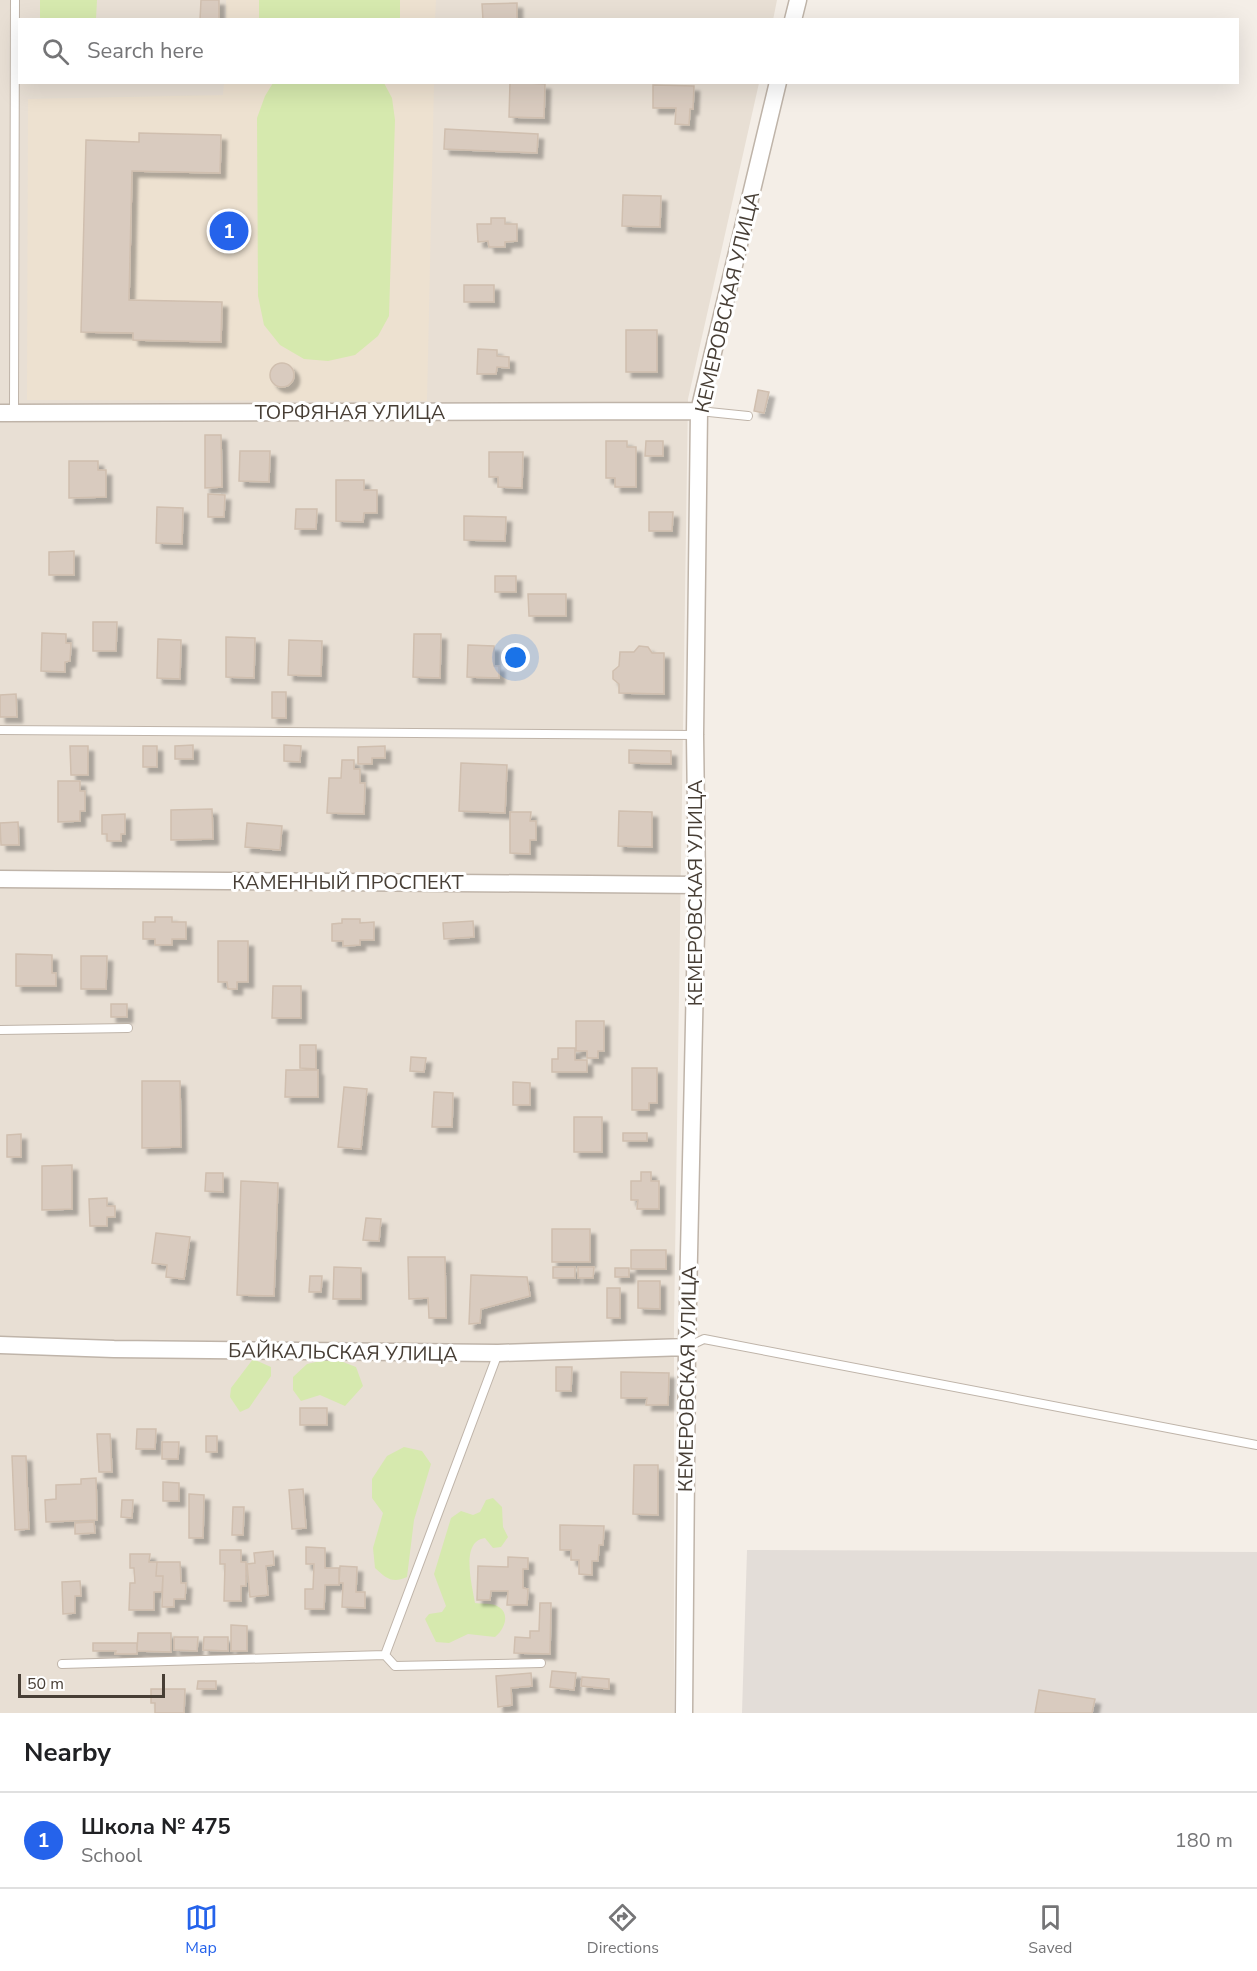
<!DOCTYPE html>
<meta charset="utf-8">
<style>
body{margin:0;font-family:"Nunito Sans",sans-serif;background:#f6f6f6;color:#202124}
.scale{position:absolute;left:18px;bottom:15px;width:147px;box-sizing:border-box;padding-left:6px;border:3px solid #473e35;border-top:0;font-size:16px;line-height:21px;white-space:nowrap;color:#473e35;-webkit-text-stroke:4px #fff;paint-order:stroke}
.you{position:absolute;left:516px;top:658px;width:21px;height:21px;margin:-15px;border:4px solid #fff;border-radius:50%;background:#1a73e8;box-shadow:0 0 0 9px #1a73e833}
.badge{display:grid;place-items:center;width:39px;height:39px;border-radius:50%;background:#2563eb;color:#fff;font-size:20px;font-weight:700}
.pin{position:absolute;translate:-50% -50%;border:3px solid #fff;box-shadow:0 2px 6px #0006}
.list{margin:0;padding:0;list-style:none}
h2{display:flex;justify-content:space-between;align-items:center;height:78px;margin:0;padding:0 24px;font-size:26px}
h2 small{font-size:20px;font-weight:400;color:#757577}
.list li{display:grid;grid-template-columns:39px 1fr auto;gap:18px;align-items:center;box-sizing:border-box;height:96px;padding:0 24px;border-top:2px solid #e0e0e0}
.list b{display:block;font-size:22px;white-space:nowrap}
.list p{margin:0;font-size:20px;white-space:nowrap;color:#757577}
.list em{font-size:20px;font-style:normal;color:#757577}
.icon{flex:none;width:33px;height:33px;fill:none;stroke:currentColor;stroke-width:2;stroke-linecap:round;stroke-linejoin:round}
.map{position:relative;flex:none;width:1257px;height:1713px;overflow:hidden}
.search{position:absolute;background:#fff;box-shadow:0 6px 24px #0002;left:18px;right:18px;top:18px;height:66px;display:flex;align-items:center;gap:15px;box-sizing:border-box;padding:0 21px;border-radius:0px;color:#757577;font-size:22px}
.sheet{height:174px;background:#fff}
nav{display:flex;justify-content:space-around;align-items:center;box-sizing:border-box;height:84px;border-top:2px solid #e0e0e0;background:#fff;font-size:16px;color:#757577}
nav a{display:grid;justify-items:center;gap:3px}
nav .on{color:#2563eb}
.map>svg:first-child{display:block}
</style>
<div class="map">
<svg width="1257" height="1713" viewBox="0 0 1257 1713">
<defs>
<filter id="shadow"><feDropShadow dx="5.5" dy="5.5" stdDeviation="1.5" flood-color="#0004"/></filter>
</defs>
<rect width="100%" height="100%" fill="#f4eee7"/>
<path fill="#e8dfd4" d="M 0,0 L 777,0 L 773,20 L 20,20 L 20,82 L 759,83 L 688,399 L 674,1326 L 674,1713 L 0,1713 Z"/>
<path fill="#e3ddd8" d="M 747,1550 L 1257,1552 L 1257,1713 L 742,1713 Z"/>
<path fill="#ede1d0" d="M 226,0 L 436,0 L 435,19 L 226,20 Z
M 224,82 L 434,83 L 427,401 L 27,400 L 28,99 L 223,95 Z"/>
<path fill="#d6e9ae" d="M 40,0 L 97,0 L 96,19 L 40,19 Z
M 259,0 L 400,0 L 400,19 L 259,19 Z
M 273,83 L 384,83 L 392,98 L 395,120 L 389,316 L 378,336 L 355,355 L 328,361 L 304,359 L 280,345 L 264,325 L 258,296 L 257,118 L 265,96 Z
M 333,1358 L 356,1367 L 363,1386 L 345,1406 L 320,1395 L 301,1401 L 293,1390 L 293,1377 L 307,1364 Z
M 253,1359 L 271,1367 L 271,1376 L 249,1408 L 240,1412 L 230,1397 L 231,1388 Z
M 404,1447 L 422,1451 L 431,1464 L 414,1520 L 407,1577 C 392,1584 386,1578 375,1568 L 373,1548 L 383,1513 L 372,1498 L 372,1479 L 387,1456 Z
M 493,1498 L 502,1507 L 503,1527 L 508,1537 L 501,1547 L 493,1548 L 485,1538 C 460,1541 472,1585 475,1603 C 480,1604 489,1603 495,1605 C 511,1611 506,1628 495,1637 L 468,1634 L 449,1643 L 436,1642 L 425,1619 L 429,1614 L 442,1612 L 446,1606 L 434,1574 L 451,1518 L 461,1511 L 473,1515 L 480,1512 L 486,1500 Z"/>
<path fill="#d9cbbf" stroke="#d0bfaf" stroke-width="1.5" filter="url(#shadow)" d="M 201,0 L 219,0 L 219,20 L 200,20 Z
M 517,3 L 517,20 L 483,20 L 482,4 Z
M 510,82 L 545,84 L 544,118 L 509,117 Z
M 653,85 L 694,86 L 693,109 L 690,109 L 689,125 L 675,124 L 676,108 L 653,108 Z
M 445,129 L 538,134 L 537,153 L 444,149 Z
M 139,133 L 221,135 L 220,173 L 132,171 L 129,300 L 222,302 L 221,342 L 133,340 L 133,333 L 81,332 L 86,140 L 139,142 Z
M 623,195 L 661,196 L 660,227 L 622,226 Z
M 491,218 L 505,218 L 505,224 L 517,224 L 517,241 L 505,242 L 505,247 L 489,247 L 488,241 L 478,242 L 477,224 L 491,224 Z
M 464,285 L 494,285 L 494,302 L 464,302 Z
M 626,330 L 657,330 L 657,372 L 626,372 Z
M 478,349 L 497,350 L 497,356 L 509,357 L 509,368 L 497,367 L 496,374 L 477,374 Z
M270 375a12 12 0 1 1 24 0a12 12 0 1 1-24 0Z
M 758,390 L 769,392 L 764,413 L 754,411 Z
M 205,435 L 221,435 L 222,487 L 205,488 Z
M 606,441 L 627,441 L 627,447 L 636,447 L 636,487 L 615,487 L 615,478 L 606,478 Z
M 646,441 L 663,441 L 663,456 L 645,456 Z
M 240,451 L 270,451 L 269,482 L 239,481 Z
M 489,452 L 523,452 L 522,488 L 498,487 L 498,477 L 489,477 Z
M 69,461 L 98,461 L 98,470 L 106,470 L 106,497 L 69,498 Z
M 336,480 L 364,480 L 364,490 L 377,490 L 377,513 L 364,513 L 363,522 L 336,521 Z
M 208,494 L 225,495 L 224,517 L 208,517 Z
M 157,507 L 183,508 L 182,544 L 156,543 Z
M 296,509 L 317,509 L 316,529 L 295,529 Z
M 649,512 L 673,512 L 672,531 L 649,531 Z
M 464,516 L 506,517 L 505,541 L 464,540 Z
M 74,551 L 74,575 L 49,575 L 49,552 Z
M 495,576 L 516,576 L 516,592 L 495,592 Z
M 528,594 L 566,594 L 566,616 L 529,616 Z
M 93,622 L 117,622 L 116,651 L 93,651 Z
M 42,633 L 66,634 L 66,643 L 71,643 L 70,661 L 65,662 L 65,672 L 41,671 Z
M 414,634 L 441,634 L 440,678 L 413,677 Z
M 226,637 L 255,638 L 254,678 L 226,677 Z
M 158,639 L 181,640 L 180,679 L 157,678 Z
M 289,640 L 322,641 L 321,676 L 288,675 Z
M 468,645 L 494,646 L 494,666 L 499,666 L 499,678 L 467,677 Z
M 639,646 L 648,647 L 652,653 L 664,653 L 664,694 L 619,693 L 619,684 L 613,679 L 613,671 L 619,666 L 620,652 L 634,652 Z
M 272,692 L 286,692 L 286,718 L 272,718 Z
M 16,694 L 17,717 L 0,717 L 0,695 Z
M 193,745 L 193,759 L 175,759 L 175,746 Z
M 284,745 L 301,746 L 300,762 L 284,761 Z
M 70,746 L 88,746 L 88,775 L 71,775 Z
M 143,746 L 157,746 L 157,767 L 143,767 Z
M 385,746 L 385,758 L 372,758 L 372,764 L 358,764 L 358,747 Z
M 629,750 L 671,751 L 671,764 L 629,763 Z
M 342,760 L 354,760 L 354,769 L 360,769 L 360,783 L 365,783 L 364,814 L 327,813 L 329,778 L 341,778 Z
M 461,763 L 507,765 L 505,813 L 459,811 Z
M 58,781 L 80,781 L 80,791 L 85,791 L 85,811 L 80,811 L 80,821 L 58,822 Z
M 212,809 L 213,839 L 171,840 L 171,810 Z
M 619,811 L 652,812 L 652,847 L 618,846 Z
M 510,812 L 531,812 L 530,821 L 536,821 L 536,840 L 530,840 L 530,854 L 510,853 Z
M 125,814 L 125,834 L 121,834 L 121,841 L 107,841 L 107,834 L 102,834 L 102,815 Z
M 18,822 L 19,845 L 1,845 L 0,823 Z
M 247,823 L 282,826 L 280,850 L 245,847 Z
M 155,917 L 172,917 L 172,922 L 186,922 L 186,939 L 172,939 L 172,945 L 155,945 L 155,939 L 143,939 L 143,922 L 155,922 Z
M 342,919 L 360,919 L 360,923 L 374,922 L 374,940 L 360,940 L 360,945 L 343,946 L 343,941 L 332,941 L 332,924 L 342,923 Z
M 473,921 L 474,937 L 444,939 L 443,923 Z
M 218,941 L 248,941 L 248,982 L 237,982 L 237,989 L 228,989 L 227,982 L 218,982 Z
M 16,954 L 52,955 L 52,973 L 56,973 L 56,986 L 16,986 Z
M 81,956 L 107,956 L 106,989 L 81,989 Z
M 273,986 L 301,986 L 301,1018 L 272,1018 Z
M 111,1004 L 127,1004 L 127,1017 L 111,1017 Z
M 576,1021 L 604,1021 L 604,1051 L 598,1051 L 598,1058 L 587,1058 L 587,1051 L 576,1051 Z
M 300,1045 L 316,1045 L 316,1069 L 300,1068 Z
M 558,1048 L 575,1048 L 575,1060 L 587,1060 L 587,1072 L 552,1072 L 552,1059 L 558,1059 Z
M 411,1057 L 426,1058 L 424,1072 L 410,1071 Z
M 632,1068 L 657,1068 L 657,1103 L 649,1103 L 649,1110 L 632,1110 Z
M 286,1070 L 318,1070 L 318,1097 L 285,1097 Z
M 142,1081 L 180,1081 L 181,1147 L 142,1148 Z
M 513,1082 L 530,1083 L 530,1105 L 513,1105 Z
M 344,1087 L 367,1089 L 361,1149 L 338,1147 Z
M 434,1092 L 453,1093 L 452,1127 L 432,1127 Z
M 574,1117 L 602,1117 L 602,1152 L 574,1152 Z
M 623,1133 L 647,1133 L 647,1141 L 623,1141 Z
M 21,1134 L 21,1157 L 7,1157 L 7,1135 Z
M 72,1165 L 72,1209 L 42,1210 L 42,1166 Z
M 641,1172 L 651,1172 L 651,1181 L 659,1181 L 659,1209 L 637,1209 L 638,1200 L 631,1200 L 631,1181 L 641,1181 Z
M 206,1173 L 223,1173 L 223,1192 L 205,1191 Z
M 241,1181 L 278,1183 L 274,1296 L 237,1295 Z
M 107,1198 L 107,1206 L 115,1206 L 115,1217 L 107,1217 L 107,1226 L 90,1226 L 89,1199 Z
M 366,1218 L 381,1219 L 379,1241 L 363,1240 Z
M 552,1229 L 590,1229 L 590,1262 L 552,1262 Z
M 156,1233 L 190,1237 L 184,1279 L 166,1277 L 167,1265 L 152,1263 Z
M 631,1250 L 666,1250 L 666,1269 L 631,1269 Z
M 408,1257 L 445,1257 L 446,1318 L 429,1318 L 428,1298 L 409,1299 Z
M 334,1267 L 361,1268 L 361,1299 L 333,1299 Z
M 553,1267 L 575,1267 L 575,1278 L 553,1278 Z
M 578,1267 L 594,1267 L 593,1278 L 578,1278 Z
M 615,1268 L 629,1268 L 629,1277 L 615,1277 Z
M 471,1275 L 527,1277 L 530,1296 L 481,1309 L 480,1323 L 469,1324 Z
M 310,1276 L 322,1276 L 321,1292 L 309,1292 Z
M 638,1281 L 660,1281 L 660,1309 L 638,1308 Z
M 607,1288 L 620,1288 L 620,1318 L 607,1318 Z
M 556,1367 L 572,1367 L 571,1391 L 556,1391 Z
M 621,1372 L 669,1373 L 668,1405 L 646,1405 L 647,1398 L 621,1398 Z
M 300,1408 L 327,1408 L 327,1425 L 300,1425 Z
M 137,1429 L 156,1429 L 155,1449 L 136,1449 Z
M 97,1434 L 110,1434 L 112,1472 L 99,1472 Z
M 206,1436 L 217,1436 L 217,1452 L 206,1452 Z
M 162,1442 L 179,1442 L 178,1459 L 162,1459 Z
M 12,1456 L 26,1456 L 29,1529 L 15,1530 Z
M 634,1465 L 658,1465 L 658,1515 L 633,1514 Z
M 96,1478 L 97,1520 L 46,1522 L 45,1500 L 56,1499 L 56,1485 L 81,1484 L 81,1479 Z
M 163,1482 L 179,1483 L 179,1501 L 163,1501 Z
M 303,1489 L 306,1528 L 292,1529 L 289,1490 Z
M 189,1494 L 204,1495 L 203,1538 L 189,1538 Z
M 122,1500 L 133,1500 L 132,1518 L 121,1517 Z
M 233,1507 L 244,1507 L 243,1535 L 232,1535 Z
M 94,1522 L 95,1533 L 75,1534 L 75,1523 Z
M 560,1525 L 604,1526 L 603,1545 L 599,1545 L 598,1561 L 592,1561 L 592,1575 L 579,1574 L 579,1560 L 571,1560 L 571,1550 L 560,1550 Z
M 306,1547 L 325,1548 L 325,1568 L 339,1568 L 339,1585 L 325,1585 L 324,1609 L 305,1609 L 305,1589 L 313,1589 L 314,1564 L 306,1564 Z
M 220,1550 L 241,1550 L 241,1562 L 246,1562 L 246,1586 L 241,1586 L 241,1601 L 224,1601 L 225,1564 L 220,1564 Z
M 273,1551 L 274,1565 L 266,1566 L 268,1595 L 250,1597 L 247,1564 L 255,1563 L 254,1553 Z
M 130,1554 L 150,1554 L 149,1562 L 157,1562 L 156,1576 L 163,1576 L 162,1592 L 154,1592 L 154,1610 L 129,1610 L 130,1583 L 135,1583 L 134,1568 L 130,1568 Z
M 508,1557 L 528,1558 L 528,1569 L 523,1569 L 523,1588 L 528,1589 L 527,1605 L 507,1605 L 508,1591 L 491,1591 L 490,1600 L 477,1600 L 478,1566 L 508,1567 Z
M 157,1562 L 180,1562 L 181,1583 L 186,1583 L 185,1599 L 174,1599 L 174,1607 L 162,1607 L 163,1576 L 156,1576 Z
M 340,1566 L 357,1567 L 356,1592 L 365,1592 L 365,1608 L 342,1607 L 343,1583 L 339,1583 Z
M 80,1581 L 81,1596 L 75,1596 L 75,1613 L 63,1614 L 62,1582 Z
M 540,1603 L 551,1603 L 550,1654 L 514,1653 L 515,1637 L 530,1638 L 530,1631 L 539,1631 Z
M 231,1625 L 247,1626 L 247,1651 L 231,1651 Z
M 138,1633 L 171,1633 L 171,1652 L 137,1651 Z
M 174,1637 L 198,1637 L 197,1651 L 174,1650 Z
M 204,1637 L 228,1637 L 228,1651 L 203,1650 Z
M 93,1643 L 137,1643 L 137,1654 L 115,1654 L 116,1651 L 93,1651 Z
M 552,1671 L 576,1673 L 574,1690 L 550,1687 Z
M 531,1673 L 532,1686 L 511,1688 L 512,1705 L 498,1707 L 496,1676 Z
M 582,1677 L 609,1679 L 609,1689 L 581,1686 Z
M 198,1681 L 216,1681 L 216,1689 L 197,1689 Z
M 151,1689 L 185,1689 L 184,1713 L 155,1713 L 155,1703 L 151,1703 Z
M 1039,1690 L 1095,1699 L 1092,1713 L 1035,1713 Z"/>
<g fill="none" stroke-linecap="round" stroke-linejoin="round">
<g stroke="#bfb4a9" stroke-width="10">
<path id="lane" d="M 699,411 L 748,416
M 14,413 L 15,0
M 0,730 L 695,735
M 0,1030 L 128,1028
M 687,1347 L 704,1339 L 1257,1445
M 385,1655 L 498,1353
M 62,1664 L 385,1655 L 395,1666 L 541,1663"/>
</g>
<g stroke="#bfb4a9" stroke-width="19">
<path id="street" d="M 793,20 L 798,0
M 0,413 L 699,411
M 0,879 L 697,885
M 0,1345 L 114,1349 L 498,1353 L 687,1347
M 684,1713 L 687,1347 L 697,885 L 695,735 L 699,411 L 778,82"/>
</g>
<use href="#lane" stroke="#fff" stroke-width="8"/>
<use href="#street" stroke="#fff" stroke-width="16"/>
</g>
<g text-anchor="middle" stroke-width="6" stroke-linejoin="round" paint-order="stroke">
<g font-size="20" fill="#473e35" stroke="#fff">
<text transform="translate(727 302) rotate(-77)" y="7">КЕМЕРОВСКАЯ УЛИЦА</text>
<text x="350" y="419">ТОРФЯНАЯ УЛИЦА</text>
<text x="348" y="889">КАМЕННЫЙ ПРОСПЕКТ</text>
<text transform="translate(695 893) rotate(-90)" y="7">КЕМЕРОВСКАЯ УЛИЦА</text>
<text transform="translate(343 1352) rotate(1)" y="7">БАЙКАЛЬСКАЯ УЛИЦА</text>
<text transform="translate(687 1379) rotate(-89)" y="7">КЕМЕРОВСКАЯ УЛИЦА</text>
</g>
</g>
</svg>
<div class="scale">50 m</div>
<div class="you"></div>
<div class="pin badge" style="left:229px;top:231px">1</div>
<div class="search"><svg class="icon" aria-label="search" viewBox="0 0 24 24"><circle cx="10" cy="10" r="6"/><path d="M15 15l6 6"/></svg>Search here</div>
</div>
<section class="sheet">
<h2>Nearby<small></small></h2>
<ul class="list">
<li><span class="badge">1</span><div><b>Школа № 475</b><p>School</p></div><em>180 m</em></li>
</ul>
</section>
<nav>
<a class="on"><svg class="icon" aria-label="map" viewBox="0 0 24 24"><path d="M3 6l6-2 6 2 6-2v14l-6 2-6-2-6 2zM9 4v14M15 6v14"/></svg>Map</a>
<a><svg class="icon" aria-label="directions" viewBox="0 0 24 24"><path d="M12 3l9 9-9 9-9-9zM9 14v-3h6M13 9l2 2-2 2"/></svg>Directions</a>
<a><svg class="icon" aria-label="saved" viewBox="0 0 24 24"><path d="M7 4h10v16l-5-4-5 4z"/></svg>Saved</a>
</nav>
